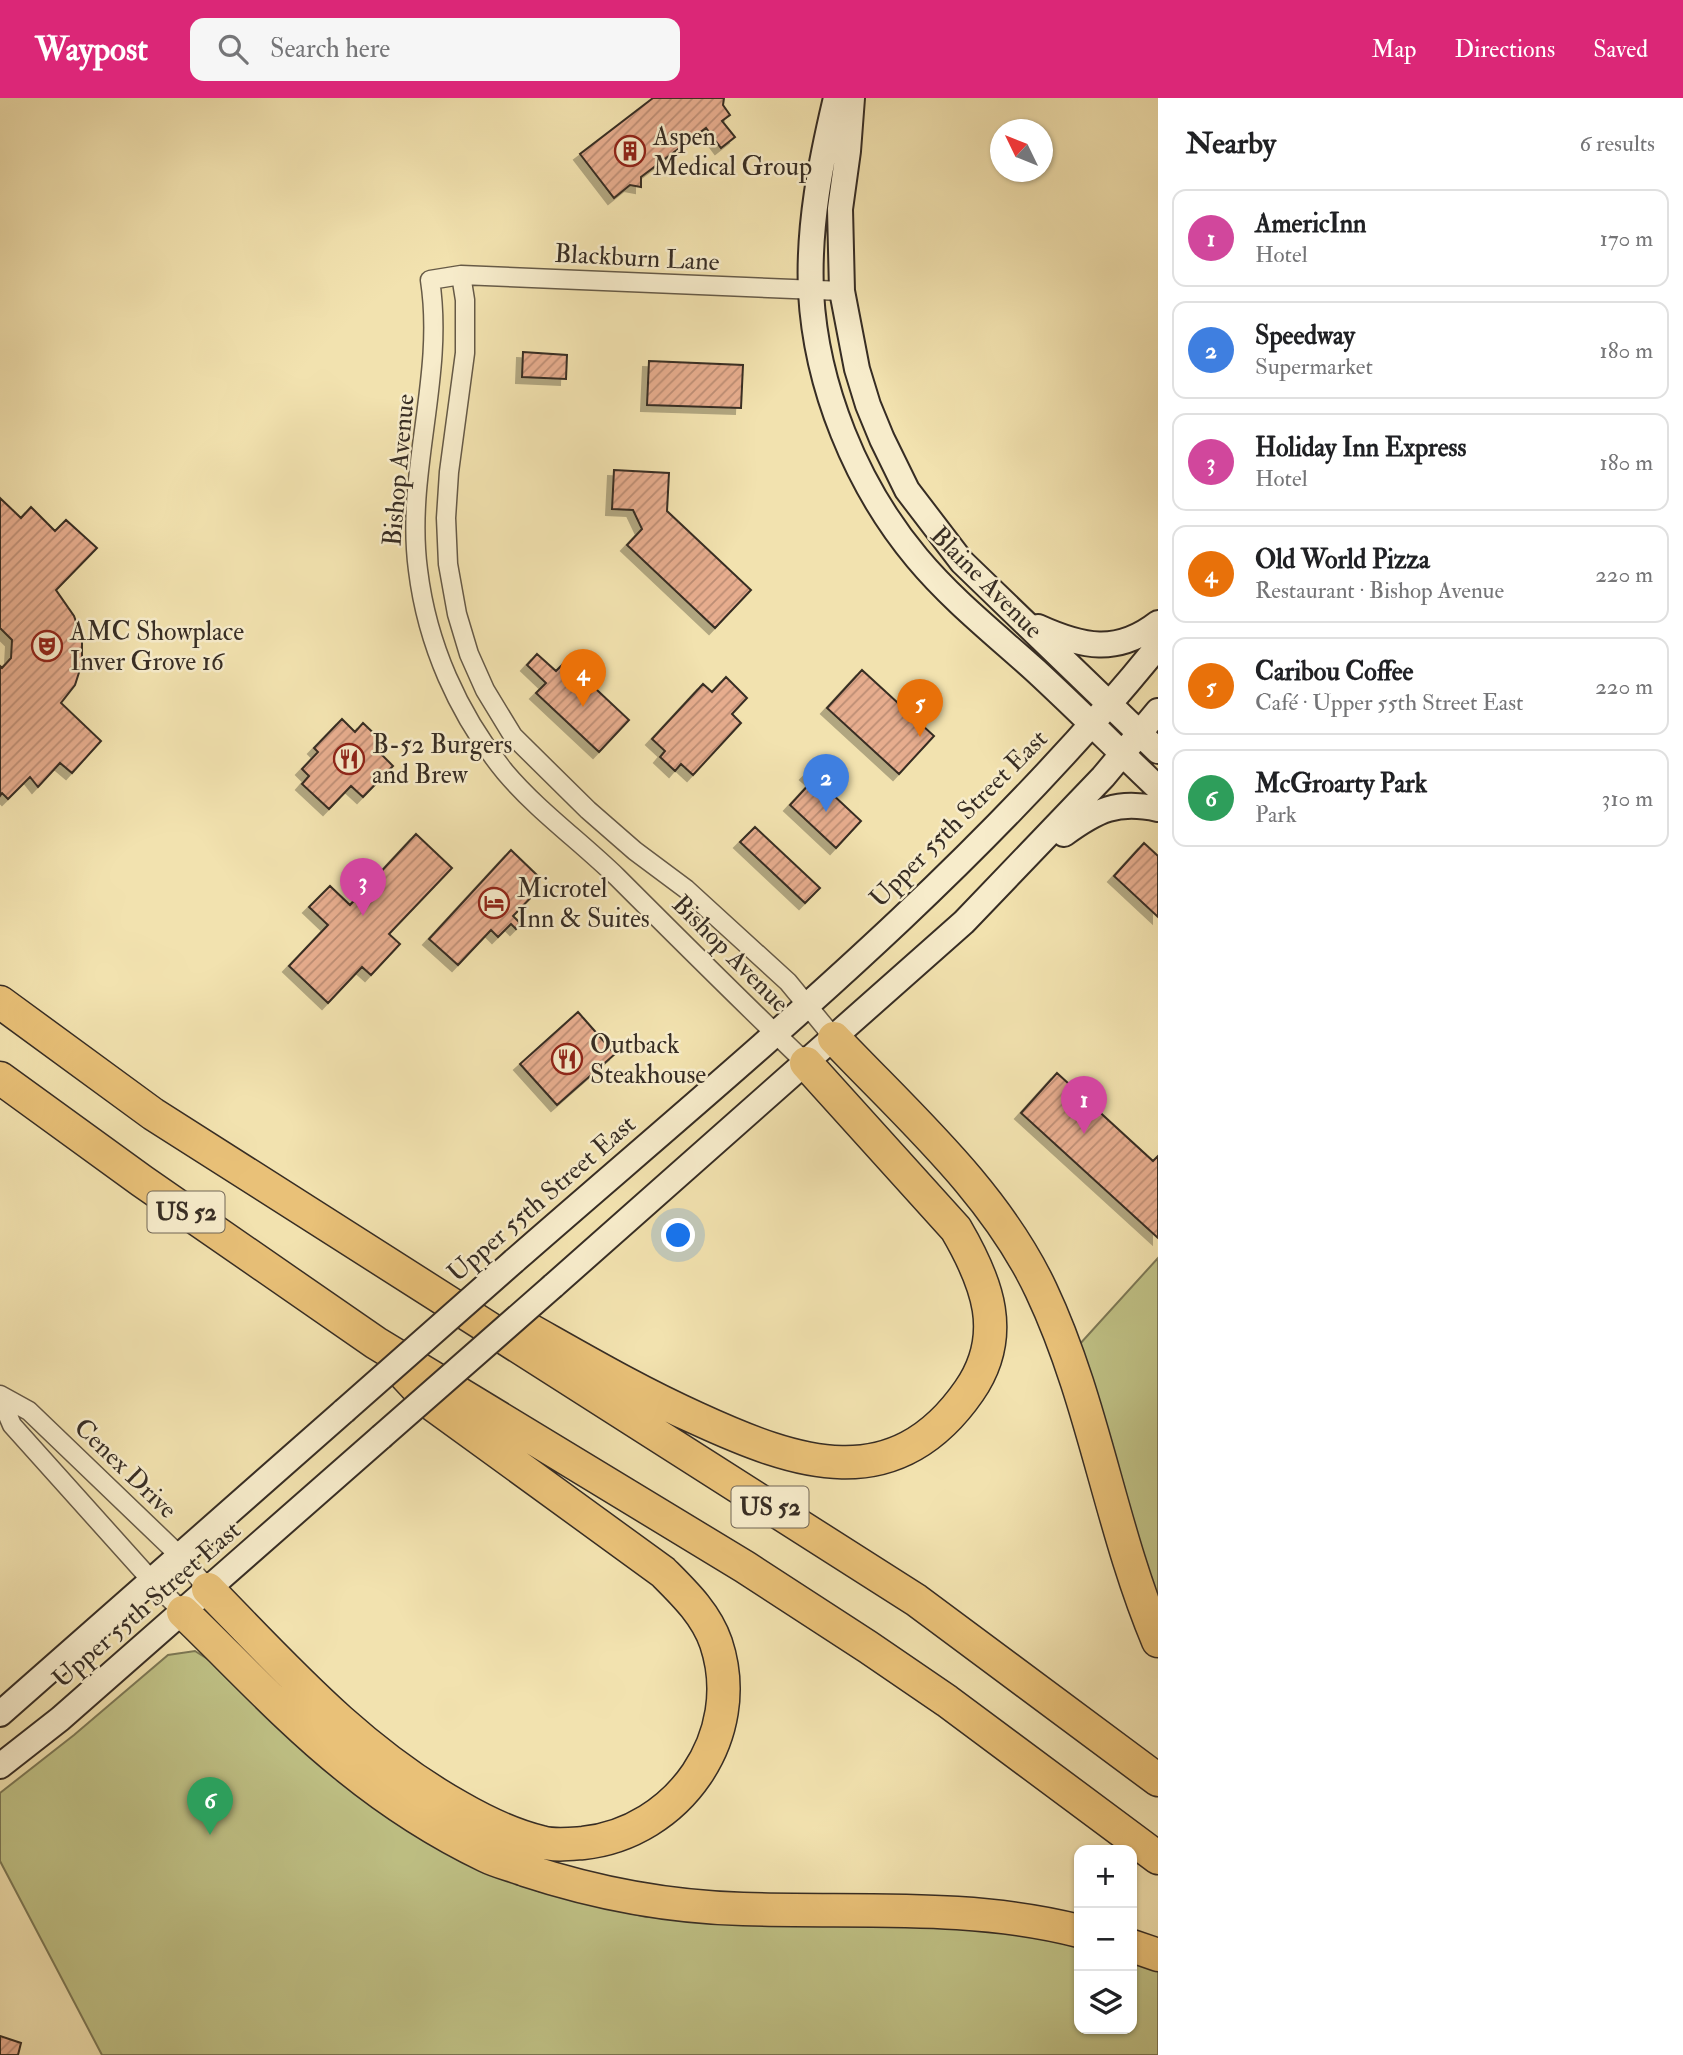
<!DOCTYPE html>
<meta charset="utf-8">
<style>
body{margin:0;font-family:"IM FELL Double Pica",serif;background:#f6f6f6;color:#202124}
.controls{position:absolute;right:21px;bottom:21px;display:grid;overflow:hidden;border-radius:14px;box-shadow:0 2px 5px #0004}
.controls button{width:63px;height:63px;display:grid;place-items:center;padding:0;border:0;border-bottom:2px solid #e0e0e0;background:#fff;color:#202124;font:35px sans-serif}
.compass{position:absolute;left:990px;top:21px;width:63px;height:63px;border-radius:50%;background:#fff;box-shadow:0 2px 5px #0004;rotate:313deg}
.you{position:absolute;left:679px;top:1138px;width:24px;height:24px;margin:-18px;border:5px solid #fff;border-radius:50%;background:#1a73e8;box-shadow:0 0 0 10px #1a73e833}
.badge{display:grid;place-items:center;width:46px;height:46px;border-radius:50%;background:#db2777;color:#fff;font-size:23px;font-weight:700}
.pin{position:absolute;translate:-50% -58px;filter:drop-shadow(0 2px 4px #0008)}
.pin::after{content:'';position:absolute;top:37px;width:24px;height:21px;background:inherit;clip-path:polygon(0 0,100% 0,50% 100%)}
.list{margin:0;padding:0;list-style:none}
h2{display:flex;justify-content:space-between;align-items:center;height:91px;margin:0;padding:0 28px;font-size:30px}
h2 small{font-size:23px;font-weight:400;color:#757577}
.list li{display:grid;grid-template-columns:46px 1fr auto;gap:21px;align-items:center;box-sizing:border-box;height:98px;margin:0 14px 14px;padding:0 14px;border:2px solid #e0e0e0;border-radius:14px}
.list b{display:block;font-size:26px;white-space:nowrap}
.list p{margin:0;font-size:23px;white-space:nowrap;color:#757577}
.list em{font-size:23px;font-style:normal;color:#757577}
.icon{flex:none;width:38px;height:38px;fill:none;stroke:currentColor;stroke-width:2;stroke-linecap:round;stroke-linejoin:round}
.map{position:relative;flex:none;width:1158px;height:1957px;overflow:hidden}
header{display:flex;align-items:center;gap:42px;box-sizing:border-box;height:98px;padding:0 35px;background:#db2777;color:#fff}
header strong{font-size:33px}
nav{display:flex;gap:38px;margin-inline-start:auto;font-size:24px}
.search{width:490px;height:63px;background:#f6f6f6;display:flex;align-items:center;gap:18px;box-sizing:border-box;padding:0 24px;border-radius:14px;color:#757577;font-size:26px}
main{display:flex}
aside{flex:1;background:#fff}
.map>svg:first-child{display:block}
</style>
<header>
<strong>Waypost</strong>
<div class="search"><svg class="icon" aria-label="search" viewBox="0 0 24 24"><circle cx="10" cy="10" r="6"/><path d="M15 15l6 6"/></svg>Search here</div>
<nav><a>Map</a><a>Directions</a><a>Saved</a></nav>
</header>
<main>
<div class="map">
<svg width="1158" height="1957" viewBox="0 0 1158 1957">
<defs>
<pattern id="building-hatch" width="6" height="6" patternUnits="userSpaceOnUse" patternTransform="scale(1.75)"><rect width="6" height="6" fill="#e7ad8e"/><path d="M-1 1l2-2M0 6l6-6M5 7l2-2" fill="none" stroke="#bc8d74"/></pattern>
<filter id="shadow"><feDropShadow dx="-6" dy="6" stdDeviation="0" flood-color="#0004"/></filter>
</defs>
<rect width="100%" height="100%" fill="#f2e2af"/>
<filter id="stains"><feTurbulence type="fractalNoise" baseFrequency=".00286" numOctaves="4"/><feColorMatrix values="0 0 0 0 .2 0 0 0 0 .09 0 0 0 0 .02 0 0 0 .5 -.17"/></filter>
<radialGradient id="worn" r=".72"><stop offset=".6" stop-color="#630" stop-opacity="0"/><stop offset="1" stop-color="#630" stop-opacity=".3"/></radialGradient>
<path fill="#c0c286" stroke="#7c7855" stroke-width="2" d="M 1158,1160 L 1158,1504 L 1078,1248 Z
M 195,1553 L 220,1569 L 349,1690 L 383,1716 L 455,1758 L 538,1793 L 646,1819 L 894,1827 L 1018,1834 L 1079,1845 L 1079,1931 L 1132,1931 L 1132,1861 L 1158,1870 L 1158,1957 L 102,1957 L 0,1763 L 0,1695 L 74,1637 L 168,1557 Z"/>
<path fill="url(#building-hatch)" stroke="#372d24" stroke-width="2" filter="url(#shadow)" d="M 653,0 L 724,0 L 723,7 L 730,17 L 722,23 L 735,39 L 721,50 L 706,30 L 641,79 L 641,89 L 630,87 L 614,100 L 580,56 Z
M 523,254 L 567,257 L 566,281 L 522,279 Z
M 649,263 L 743,267 L 741,310 L 647,307 Z
M 614,372 L 669,375 L 667,413 L 751,492 L 715,530 L 627,447 L 642,431 L 633,412 L 612,411 Z
M 0,400 L 21,420 L 31,409 L 55,433 L 66,422 L 97,450 L 56,492 L 74,518 L 82,541 L 82,565 L 75,587 L 61,605 L 101,643 L 72,675 L 60,665 L 38,689 L 30,679 L 8,701 L 2,695 L 0,698 L 0,568 L 2,570 L 11,560 L 12,542 L 0,530 Z
M 537,556 L 556,573 L 566,563 L 629,622 L 599,654 L 536,595 L 546,585 L 527,567 Z
M 862,572 L 934,638 L 899,676 L 827,610 Z
M 726,579 L 747,600 L 732,616 L 741,625 L 693,677 L 681,666 L 675,673 L 660,659 L 665,653 L 652,641 L 703,586 L 712,594 Z
M 342,621 L 355,634 L 363,625 L 386,647 L 379,654 L 393,668 L 363,699 L 351,688 L 329,711 L 302,686 L 309,678 L 302,671 L 318,654 L 314,650 Z
M 822,660 L 845,681 L 831,695 L 861,723 L 836,750 L 790,707 L 813,682 L 806,676 Z
M 755,729 L 820,790 L 805,805 L 740,744 Z
M 416,736 L 452,770 L 389,836 L 400,846 L 371,877 L 362,869 L 328,905 L 289,868 L 328,827 L 309,809 L 330,788 L 350,807 Z
M 1144,745 L 1158,758 L 1158,819 L 1114,778 Z
M 511,752 L 540,780 L 539,791 L 513,818 L 521,826 L 516,831 L 511,826 L 498,839 L 491,832 L 458,867 L 429,841 Z
M 578,914 L 615,956 L 557,1007 L 520,966 Z
M 1057,975 L 1153,1063 L 1158,1058 L 1158,1140 L 1021,1015 Z
M 0,1938 L 21,1945 L 18,1957 L 0,1957 Z"/>
<g fill="none" stroke-linecap="round" stroke-linejoin="round">
<g stroke="#665a47" stroke-width="21">
<path id="street" d="M 461,177 L 465,202 L 465,255 L 449,374 L 446,420 L 448,466 L 457,516 L 469,556 L 485,592 L 513,638 L 588,712 L 635,753 L 686,791 L 788,884 L 834,940
M 806,965 C 742,904 680,842 617,779 C 580,743 538,713 505,674 C 458,616 427,546 418,472 C 405,374 445,279 430,182 L 461,177 L 842,193
M 0,1297 L 29,1313 L 180,1458 L 208,1491
M 0,1299 L 12,1327 L 152,1483 L 183,1514"/>
</g>
<g stroke="#372d24" stroke-width="28">
<path id="secondary" d="M 836,0 C 821,63 808,128 811,194 C 816,288 856,387 917,460 C 952,502 995,536 1036,573 C 1077,611 1117,651 1158,690
M 852,0 L 848,53 L 840,111 L 842,193 L 857,271 L 868,307 L 882,341 L 907,392 L 962,464 L 1158,653
M 1038,529 C 1082,549 1117,557 1158,525
M 1064,736 C 1097,712 1117,702 1158,711
M 514,1163 C 737,968 971,779 1158,548
M 553,1188 L 964,824 L 1103,679 L 1158,613
M 0,1616 L 344,1313
M 0,1668 L 60,1621 L 381,1339"/>
</g>
<g stroke="#372d24" stroke-width="35">
<path id="highway" d="M 0,904 L 153,1016 L 916,1502 L 1158,1682
M 834,940 C 908,1018 995,1094 1041,1192 C 1094,1304 1110,1429 1158,1543
M 0,980 L 142,1083 L 376,1245 L 745,1469 L 868,1549 L 947,1603 L 1158,1760
M 523,1228 C 580,1260 636,1293 696,1320 C 796,1366 894,1401 969,1293 C 1008,1237 987,1184 956,1131 L 806,965
M 208,1491 C 287,1572 359,1653 459,1709 C 485,1724 512,1737 541,1744 C 554,1748 570,1746 583,1745 C 678,1735 747,1638 716,1545 C 706,1516 684,1495 663,1474 L 432,1306 L 405,1277
M 183,1514 C 237,1566 289,1623 348,1670 C 390,1704 436,1734 486,1758 C 498,1764 512,1767 525,1772 C 595,1795 669,1809 743,1811 C 854,1815 970,1805 1079,1833
M 1132,1848 L 1158,1857"/>
</g>
<use href="#street" stroke="#f7eccb" stroke-width="18"/>
<use href="#secondary" stroke="#f7eccb" stroke-width="24"/>
<use href="#highway" stroke="#e9c178" stroke-width="32"/>
<g stroke="#372d24" stroke-width="28" stroke-linecap="butt">
<path id="secondary-bridge" d="M 344,1313 L 514,1163
M 381,1339 L 553,1188"/>
</g>
<use href="#secondary-bridge" stroke="#f7eccb" stroke-width="24"/>
</g>
<defs>
<g id="building-ring" transform="scale(1.575)"><circle r="9.5" fill="#f7eccb" stroke="#8f2418" stroke-width="1.5"/><path d="M-4-6H4V6H1V3H-1V6H-4ZM-2.5-4.3h1.7v1.8h-1.7ZM.8-4.3h1.7v1.8H.8ZM-2.5-1h1.7V.8h-1.7ZM.8-1h1.7V.8H.8Z" fill="#8f2418"/></g>
<g id="theatre-ring" transform="scale(1.575)"><circle r="9.5" fill="#f7eccb" stroke="#8f2418" stroke-width="1.5"/><path d="M-5-5.5Q0-4 5-5.5V0Q5 5 0 6Q-5 5-5 0ZM-3.3-2.5H-1v1.5H-3.3ZM1-2.5H3.3v1.5H1ZM-2.8 1Q0 5.5 2.8 1Z" fill="#8f2418"/></g>
<g id="restaurant-ring" transform="scale(1.575)"><circle r="9.5" fill="#f7eccb" stroke="#8f2418" stroke-width="1.5"/><path d="M-5-6h1v4h1v-4h1v4h1v-4h1v5L-1.5 .5V6h-2V.5L-5-1ZM5-6V6H3V1.5H1.5Q1.5-4 5-6Z" fill="#8f2418"/></g>
<g id="hotel-ring" transform="scale(1.575)"><circle r="9.5" fill="#f7eccb" stroke="#8f2418" stroke-width="1.5"/><path d="M-6-4.5h1.5V1H6V5H4.5V3h-9V5H-6ZM-4 0a1.8 1.8 0 1 1 3.6 0ZM.5 0V-2.5h3Q6-2.5 6 0Z" fill="#8f2418"/></g>
</defs>
<g fill-rule="evenodd">
<use href="#building-ring" x="630" y="53"/>
<use href="#theatre-ring" x="47" y="548"/>
<use href="#restaurant-ring" x="349" y="661"/>
<use href="#hotel-ring" x="494" y="805"/>
<use href="#restaurant-ring" x="567" y="961"/>
</g>
<g text-anchor="middle" stroke-width="5" stroke-linejoin="round" paint-order="stroke">
<g fill="#f7eccb" stroke="#716656" stroke-width="2">
<rect x="147.5" y="1093.5" width="77" height="41" rx="5"/>
<rect x="731.5" y="1388.5" width="77" height="41" rx="5"/>
</g>
<g font-size="24" font-weight="bold" fill="#372d24">
<text x="186" y="1122">US 52</text>
<text x="770" y="1417">US 52</text>
</g>
<g font-size="26" fill="#372d24" stroke="#f7eccb" text-anchor="start">
<text x="653" y="47">Aspen<tspan x="653" dy="30">Medical Group</tspan></text>
<text x="70" y="542">AMC Showplace<tspan x="70" dy="30">Inver Grove 16</tspan></text>
<text x="372" y="655">B-52 Burgers<tspan x="372" dy="30">and Brew</tspan></text>
<text x="517" y="799">Microtel<tspan x="517" dy="30">Inn &amp; Suites</tspan></text>
<text x="590" y="955">Outback<tspan x="590" dy="30">Steakhouse</tspan></text>
</g>
<g font-size="26" fill="#372d24" stroke="#f7eccb">
<text transform="translate(637 159) rotate(3)" y="9">Blackburn Lane</text>
<text transform="translate(398 372) rotate(-85)" y="9">Bishop Avenue</text>
<text transform="translate(987 484) rotate(45)" y="9">Blaine Avenue</text>
<text transform="translate(958 720) rotate(-45)" y="9">Upper 55th Street East</text>
<text transform="translate(731 855) rotate(45)" y="9">Bishop Avenue</text>
<text transform="translate(541 1100) rotate(-41)" y="9">Upper 55th Street East</text>
<text transform="translate(126 1370) rotate(44)" y="9">Cenex Drive</text>
<text transform="translate(146 1506) rotate(-41)" y="9">Upper 55th Street East</text>
</g>
</g>
<rect width="100%" height="100%" filter="url(#stains)"/>
<rect width="100%" height="100%" fill="url(#worn)"/>
</svg>
<div class="controls">
<button>+</button>
<button>−</button>
<button><svg class="icon" aria-label="layers" viewBox="0 0 24 24"><path d="M12 4l9 5-9 5-9-5zM3 14l9 5 9-5"/></svg></button>
</div>
<svg class="compass" viewBox="-18 -18 36 36"><path d="M0-13l5 13h-10z" fill="#e53935"/><path d="M0 13l5-13h-10z" fill="#757577"/></svg>
<div class="you"></div>
<div class="pin badge" style="left:1084px;top:1036px;background:#d1479c">1</div>
<div class="pin badge" style="left:826px;top:714px;background:#3f7fe0">2</div>
<div class="pin badge" style="left:363px;top:818px;background:#d1479c">3</div>
<div class="pin badge" style="left:583px;top:609px;background:#e8710a">4</div>
<div class="pin badge" style="left:920px;top:639px;background:#e8710a">5</div>
<div class="pin badge" style="left:210px;top:1737px;background:#2e9e5b">6</div>
</div>
<aside>
<h2>Nearby<small>6 results</small></h2>
<ul class="list">
<li><span class="badge" style="background:#d1479c">1</span><div><b>AmericInn</b><p>Hotel</p></div><em>170 m</em></li>
<li><span class="badge" style="background:#3f7fe0">2</span><div><b>Speedway</b><p>Supermarket</p></div><em>180 m</em></li>
<li><span class="badge" style="background:#d1479c">3</span><div><b>Holiday Inn Express</b><p>Hotel</p></div><em>180 m</em></li>
<li><span class="badge" style="background:#e8710a">4</span><div><b>Old World Pizza</b><p>Restaurant · Bishop Avenue</p></div><em>220 m</em></li>
<li><span class="badge" style="background:#e8710a">5</span><div><b>Caribou Coffee</b><p>Café · Upper 55th Street East</p></div><em>220 m</em></li>
<li><span class="badge" style="background:#2e9e5b">6</span><div><b>McGroarty Park</b><p>Park</p></div><em>310 m</em></li>
</ul>
</aside>
</main>
